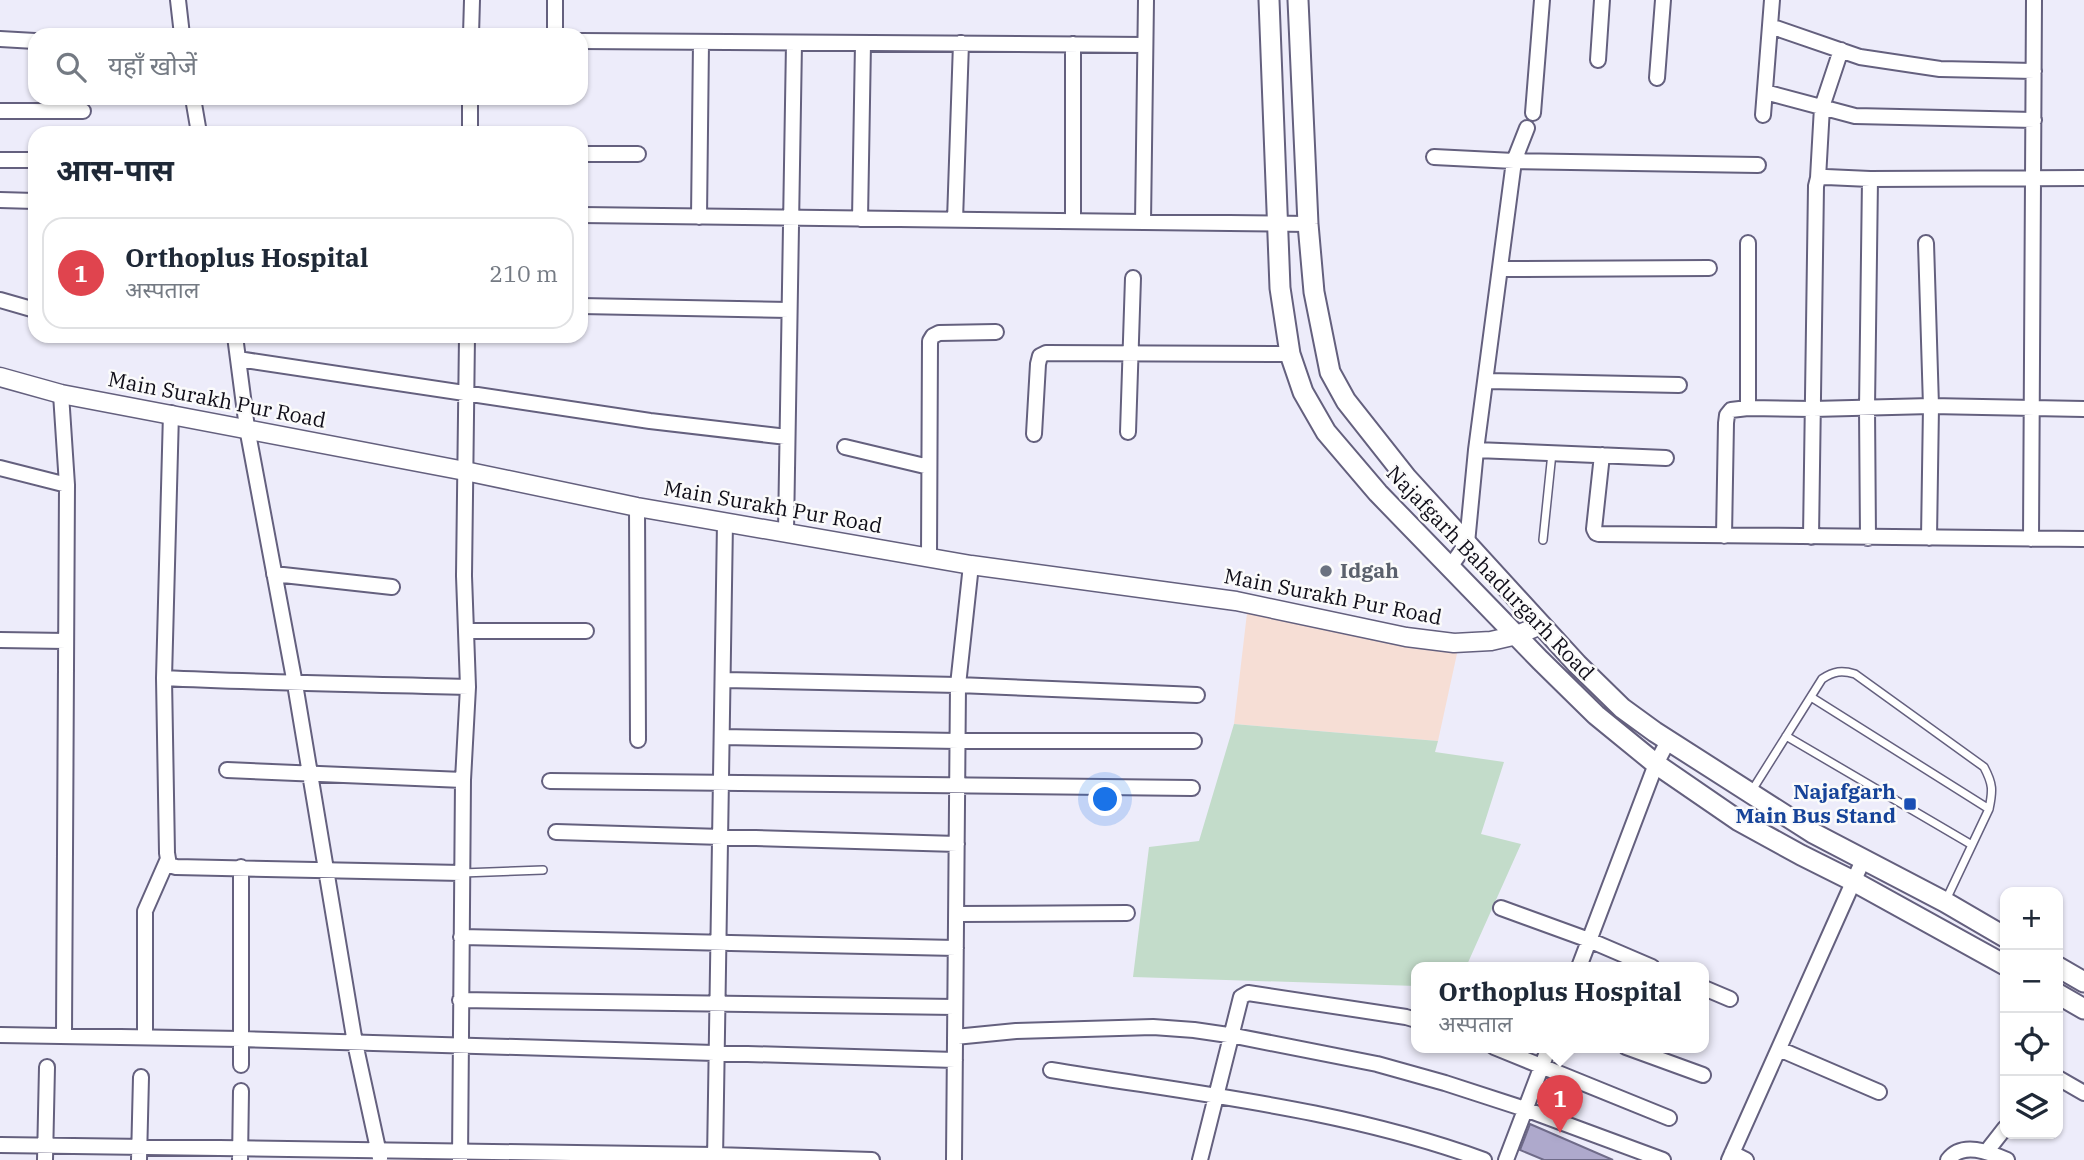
<!DOCTYPE html>
<html lang="hi">
<meta charset="utf-8">
<style>
body{margin:0;font-family:"IBM Plex Serif","Noto Sans Devanagari",serif;background:#f2f2f3;color:#1f2937}
.controls{position:absolute;right:21px;bottom:21px;display:grid;overflow:hidden;border-radius:14px;box-shadow:0 2px 5px #0004}
.controls button{width:63px;height:63px;display:grid;place-items:center;padding:0;border:0;border-bottom:2px solid #e0e1e3;background:#fff;color:#1f2937;font:35px sans-serif}
.you{position:absolute;left:1106px;top:800px;width:24px;height:24px;margin:-18px;border:5px solid #fff;border-radius:50%;background:#1a73e8;box-shadow:0 0 0 10px #1a73e833}
.badge{display:grid;place-items:center;width:46px;height:46px;border-radius:50%;background:#1a73e8;color:#fff;font-size:23px;font-weight:700}
.pin{position:absolute;translate:-50% -58px;filter:drop-shadow(0 2px 4px #0008)}
.pin::after{content:'';position:absolute;top:37px;width:24px;height:21px;background:inherit;clip-path:polygon(0 0,100% 0,50% 100%)}
.popup{position:absolute;left:1411px;top:962px;width:298px;height:91px;box-sizing:border-box;display:grid;place-content:center;border-radius:14px;background:#fff;filter:drop-shadow(0 2px 5px #0005);font-size:23px;white-space:nowrap;color:#747a83}
.popup b{font-size:26px;color:#1f2937}
.popup::after{content:'';position:absolute;left:50%;top:100%;margin-left:-14px;border:14px solid transparent;border-top-color:#fff}
.list{margin:0;padding:0;list-style:none}
h2{display:flex;justify-content:space-between;align-items:center;height:91px;margin:0;padding:0 28px;font-size:30px}
h2 small{font-size:23px;font-weight:400;color:#747a83}
.list li{display:grid;grid-template-columns:46px 1fr auto;gap:21px;align-items:center;box-sizing:border-box;height:112px;margin:0 14px 14px;padding:0 14px;border:2px solid #e0e1e3;border-radius:21px}
.list b{display:block;font-size:26px;white-space:nowrap}
.list p{margin:0;font-size:23px;white-space:nowrap;color:#747a83}
.list em{font-size:23px;font-style:normal;color:#747a83}
.icon{flex:none;width:38px;height:38px;fill:none;stroke:currentColor;stroke-width:2;stroke-linecap:round;stroke-linejoin:round}
.map{position:relative;flex:none;width:2084px;height:1160px;overflow:hidden}
.search{position:absolute;background:#fff;box-shadow:0 2px 5px #0004;left:28px;top:28px;width:560px;height:77px;display:flex;align-items:center;gap:18px;box-sizing:border-box;padding:0 24px;border-radius:21px;color:#747a83;font-size:26px}
.panel{position:absolute;background:#fff;box-shadow:0 2px 5px #0004;left:28px;top:126px;width:560px;height:217px;border-radius:21px}
.map>svg:first-child{display:block}
</style>
<div class="map">
<svg width="2084" height="1160" viewBox="0 0 2084 1160">
<rect width="100%" height="100%" fill="#edecfa"/>
<path fill="#f6ded5" d="M 1247,613 L 1421,648 L 1458,649 L 1438,741 L 1234,724 Z"/>
<path fill="#c3dcca" d="M 1234,724 L 1438,741 L 1435,752 L 1504,762 L 1481,834 L 1521,844 L 1466,967 L 1416,967 L 1416,986 L 1133,977 L 1149,847 L 1199,841 Z"/>
<path fill="#aea9cc" stroke="#6f6b89" stroke-width="2" d="M 1530,1124 L 1613,1160 L 1544,1160 L 1520,1150 Z"/>
<g fill="none" stroke-linecap="round" stroke-linejoin="round">
<g stroke="#64607e" stroke-width="10">
<path id="service" d="M 1543,540 L 1552,453
M 1811,697 L 1989,809
M 1786,736 L 1972,845
M 1751,792 L 1822,679 C 1834,671 1842,670 1855,674 L 1984,767 C 1993,784 1993,790 1989,809 L 1945,902
M 462,873 L 543,870"/>
</g>
<g stroke="#64607e" stroke-width="18">
<path id="minor" d="M 178,0 L 182,35
M 1770,26 L 1860,57 L 1940,69 L 2034,71
M 471,35 L 472,0
M 555,35 L 555,0
M 0,39 L 35,41
M 581,41 L 1145,45
M 1598,60 L 1602,0
M 1657,78 L 1663,0
M 1765,92 L 1855,116 L 2034,120
M 193,98 L 199,133
M 0,111 L 83,111
M 1533,113 L 1542,0
M 1763,115 L 1772,0
M 470,133 L 470,98
M 581,154 L 638,154
M 1434,157 L 1514,161 L 1758,165
M 0,160 L 35,160
M 1818,178 L 1826,177 L 1870,179 L 2084,178
M 0,200 L 35,201
M 581,215 L 1308,224
M 699,217 L 701,42
M 860,219 L 863,43
M 955,220 L 961,43
M 1073,221 L 1073,44
M 1143,222 L 1146,0
M 1748,243 L 1748,408
M 1926,243 L 1931,406 L 1929,538
M 1501,269 L 1709,268
M 0,300 L 35,310
M 581,306 L 789,310
M 235,336 L 247,428 L 295,684 L 355,1043 L 380,1158
M 238,359 L 650,421 L 787,437
M 1486,381 L 1679,385
M 61,394 L 67,485 L 64,1035
M 171,413 L 164,678 L 167,853 L 169,865 L 176,867 L 462,873
M 1128,432 L 1133,278
M 1034,434 L 1038,364 L 1040,356 L 1046,353 L 1290,354
M 845,447 L 929,467
M 1476,450 L 1666,458
M 1602,455 L 1594,529 L 1596,533 L 1599,534 L 2084,539
M 0,468 L 67,485
M 637,507 L 638,740
M 786,531 L 794,43
M 1724,536 L 1726,423 L 1727,415 L 1731,410 L 1748,408 L 1813,409 L 1931,406 L 2084,409
M 1811,537 L 1816,186 L 1818,178 L 1822,107 L 1841,50
M 1868,538 L 1867,408 L 1870,179
M 2031,539 L 2034,0
M 929,557 L 930,341 L 933,336 L 939,333 L 996,332
M 1450,567 L 1467,543 L 1476,450 L 1514,161 L 1527,128
M 274,574 L 392,587
M 467,631 L 586,631
M 0,640 L 66,641
M 164,678 C 265,683 367,684 468,687
M 723,680 L 958,685 L 1197,695
M 722,737 L 958,741 L 1194,741
M 227,770 L 463,780
M 550,781 L 1192,788
M 556,832 L 957,844
M 1501,908 L 1589,940 L 1652,967
M 956,914 L 1127,913
M 461,937 L 956,948
M 1579,967 L 1656,764 L 1668,741
M 1704,988 L 1730,999
M 460,1000 L 955,1007
M 0,1035 L 241,1039 L 955,1060
M 145,1037 L 145,911 L 167,861
M 955,1037 L 1016,1031 L 1153,1027 L 1194,1030 L 1235,1036 L 1377,1064 L 1445,1083 L 1525,1109 L 1663,1160
M 1494,1047 L 1669,1118
M 1626,1047 L 1703,1075
M 1779,1049 L 1879,1092
M 241,1065 L 241,867
M 1051,1070 C 1196,1094 1345,1109 1484,1160
M 2058,1078 L 2084,1093
M 0,1145 L 715,1155 L 872,1160
M 1987,1151 L 2005,1128
M 1732,1153 L 1746,1160
M 45,1160 L 47,1067
M 139,1160 L 141,1077
M 240,1160 L 241,1091
M 460,1160 L 463,780 L 468,687 L 464,576 L 467,336
M 715,1160 L 725,522
M 954,1160 L 958,685 L 971,565
M 1200,1160 L 1241,997 L 1248,993 L 1406,1017 L 1416,1020
M 1506,1160 L 1549,1047
M 1729,1160 L 1863,860
M 1948,1160 C 1962,1141 1989,1152 2007,1160"/>
</g>
<g stroke="#64607e" stroke-width="21">
<path id="tertiary" d="M 0,377 L 61,394 L 465,471 L 637,507 L 971,565 L 1236,601 L 1406,637 L 1454,643 L 1491,641 L 1517,635 L 1541,625"/>
</g>
<g stroke="#64607e" stroke-width="23">
<path id="secondary" d="M 1269,0 L 1280,288 L 1290,354 L 1303,392 L 1326,432 L 1378,493 L 1540,660 L 1596,715 L 1656,764 L 1739,821 L 1801,855 L 1853,881 L 2005,965
M 1298,0 L 1308,224 L 1314,292 L 1330,372 L 1346,401 L 1406,477 L 1577,664 L 1622,708 L 1655,732 L 1813,833 L 1945,902 L 2005,937
M 2058,967 L 2084,982
M 2058,994 L 2084,1009"/>
</g>
<use href="#service" stroke="#fff" stroke-width="7"/>
<use href="#minor" stroke="#fff" stroke-width="14"/>
<use href="#tertiary" stroke="#fff" stroke-width="18"/>
<use href="#secondary" stroke="#fff" stroke-width="19"/>
</g>
<circle fill="#6b7280" stroke="#fbfbfb" stroke-width="2.5" cx="1326" cy="571" r="7"/>
<rect fill="#1a4fb4" stroke="#fbfbfb" stroke-width="2.5" x="1903" y="797" width="14" height="14" rx="3.5"/>
<g text-anchor="middle" stroke-width="5" stroke-linejoin="round" paint-order="stroke">
<g font-size="21" fill="#0f0d18" stroke="#fbfbfb">
<text transform="translate(217 400) rotate(11)" y="7">Main Surakh Pur Road</text>
<text transform="translate(773 507) rotate(10)" y="7">Main Surakh Pur Road</text>
<text transform="translate(1490 573) rotate(46)" y="7">Najafgarh Bahadurgarh Road</text>
<text transform="translate(1333 597) rotate(11)" y="7">Main Surakh Pur Road</text>
</g>
<g font-size="21" font-weight="bold" fill="#5b616d" stroke="#fbfbfb" text-anchor="start">
<text x="1340" y="578">Idgah</text>
</g>
<g font-size="21" font-weight="bold" fill="#164399" stroke="#fbfbfb" text-anchor="end">
<text x="1896" y="799">Najafgarh<tspan x="1896" dy="24">Main Bus Stand</tspan></text>
</g>
</g>
</svg>
<div class="controls">
<button>+</button>
<button>−</button>
<button><svg class="icon" aria-label="locate" viewBox="0 0 24 24"><circle cx="12" cy="12" r="6"/><path d="M12 2v4M12 18v4M2 12h4M18 12h4"/></svg></button>
<button><svg class="icon" aria-label="layers" viewBox="0 0 24 24"><path d="M12 4l9 5-9 5-9-5zM3 14l9 5 9-5"/></svg></button>
</div>
<div class="you"></div>
<div class="pin badge" style="left:1560px;top:1133px;background:#e0444e">1</div>
<div class="popup"><b>Orthoplus Hospital</b>अस्पताल</div>
<div class="search"><svg class="icon" aria-label="search" viewBox="0 0 24 24"><circle cx="10" cy="10" r="6"/><path d="M15 15l6 6"/></svg>यहाँ खोजें</div>
<section class="panel">
<h2>आस-पास<small></small></h2>
<ul class="list">
<li><span class="badge" style="background:#e0444e">1</span><div><b>Orthoplus Hospital</b><p>अस्पताल</p></div><em>210 m</em></li>
</ul>
</section>
</div>
